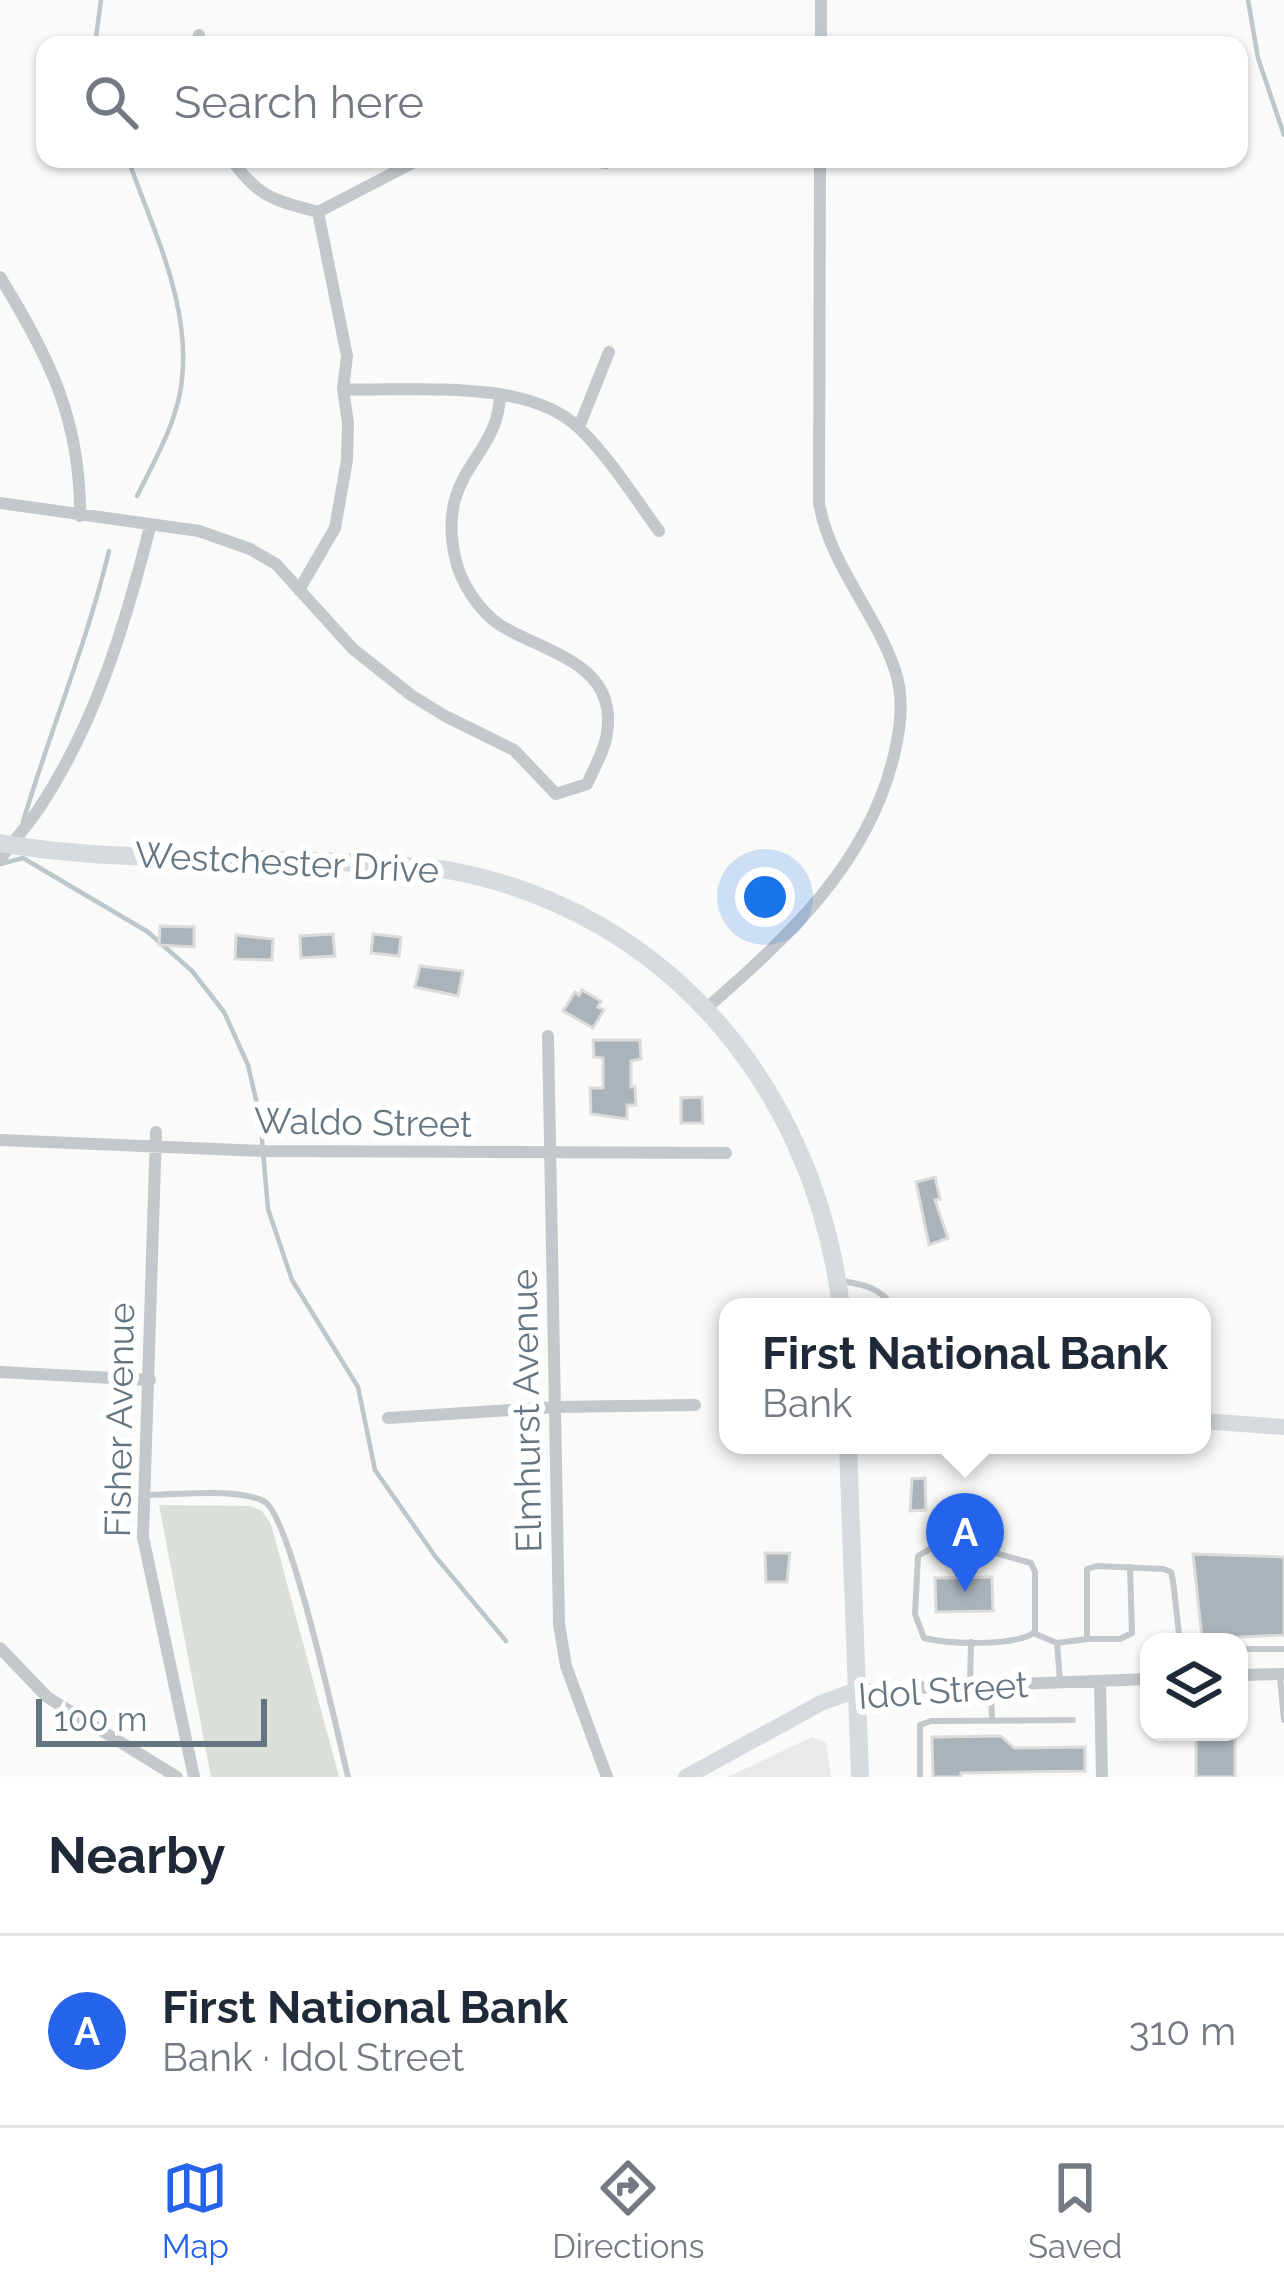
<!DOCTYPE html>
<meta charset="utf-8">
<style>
body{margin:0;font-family:Raleway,sans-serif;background:#f2f2f3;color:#1f2937}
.controls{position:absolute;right:36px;bottom:36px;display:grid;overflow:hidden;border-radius:24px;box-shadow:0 3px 9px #0004}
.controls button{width:108px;height:108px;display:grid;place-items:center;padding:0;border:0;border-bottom:3px solid #e0e1e3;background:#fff;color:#1f2937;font:60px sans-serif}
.scale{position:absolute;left:36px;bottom:30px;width:231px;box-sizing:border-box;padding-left:12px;border:6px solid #657683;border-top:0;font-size:33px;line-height:42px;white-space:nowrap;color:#657683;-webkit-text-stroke:9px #fff;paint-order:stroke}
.you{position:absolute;left:765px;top:897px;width:42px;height:42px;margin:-30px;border:9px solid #fff;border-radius:50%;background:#1a73e8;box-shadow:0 0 0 18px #1a73e833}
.badge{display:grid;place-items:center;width:78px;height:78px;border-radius:50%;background:#2563eb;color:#fff;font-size:39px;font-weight:700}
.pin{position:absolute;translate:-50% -99px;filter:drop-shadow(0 3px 6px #0008)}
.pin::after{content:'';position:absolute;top:63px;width:42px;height:36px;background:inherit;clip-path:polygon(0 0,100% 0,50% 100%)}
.popup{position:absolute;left:719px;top:1298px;width:492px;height:156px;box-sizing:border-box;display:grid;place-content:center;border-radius:24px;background:#fff;filter:drop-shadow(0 3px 9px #0005);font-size:39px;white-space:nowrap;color:#747a83}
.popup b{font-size:45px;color:#1f2937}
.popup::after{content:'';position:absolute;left:50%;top:100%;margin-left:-24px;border:24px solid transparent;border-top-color:#fff}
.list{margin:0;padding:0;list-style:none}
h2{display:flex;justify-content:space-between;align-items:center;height:156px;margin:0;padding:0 48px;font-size:51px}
h2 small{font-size:39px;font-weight:400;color:#747a83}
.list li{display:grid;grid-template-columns:78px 1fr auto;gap:36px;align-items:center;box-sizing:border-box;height:192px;padding:0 48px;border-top:3px solid #e0e1e3}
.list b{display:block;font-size:45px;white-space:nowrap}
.list p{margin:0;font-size:39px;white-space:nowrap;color:#747a83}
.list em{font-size:39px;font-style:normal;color:#747a83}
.icon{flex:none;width:66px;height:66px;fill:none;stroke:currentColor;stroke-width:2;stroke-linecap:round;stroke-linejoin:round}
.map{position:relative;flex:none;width:1284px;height:1777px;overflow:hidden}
.search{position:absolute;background:#fff;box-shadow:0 3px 9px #0004;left:36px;right:36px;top:36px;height:132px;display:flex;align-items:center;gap:30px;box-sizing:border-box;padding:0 42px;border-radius:24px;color:#747a83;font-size:45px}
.sheet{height:348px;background:#fff}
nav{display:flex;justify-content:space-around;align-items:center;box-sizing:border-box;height:168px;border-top:3px solid #e0e1e3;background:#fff;font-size:33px;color:#747a83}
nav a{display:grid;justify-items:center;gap:6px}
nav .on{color:#2563eb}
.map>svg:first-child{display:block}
</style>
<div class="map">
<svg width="1284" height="1777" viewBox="0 0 1284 1777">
<rect width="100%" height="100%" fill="#fafaf8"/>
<path fill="#e8e9e9" d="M 812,1737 L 826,1743 L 831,1777 L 728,1777 Z"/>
<path fill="#dadfd7" d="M 159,1505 L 250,1506 L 262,1511 L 271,1524 L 339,1777 L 211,1777 Z"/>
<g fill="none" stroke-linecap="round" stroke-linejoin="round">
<path stroke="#bbc7cb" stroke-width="4.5" d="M 1248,0 L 1258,58 L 1284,135
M 95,45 L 101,0
M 128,159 C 154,233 195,312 180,393 C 173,429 153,464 137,496
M 23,822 C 50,731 87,643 109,551
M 23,858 L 148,932 L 192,971 L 224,1012 L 248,1065 L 260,1117 L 268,1209 L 292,1280 L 358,1387 L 375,1470 L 435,1556 L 506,1641
M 0,864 L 23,858"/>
</g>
<path fill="#aab3b9" stroke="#dcdcda" stroke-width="3" d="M 160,926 L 194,927 L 194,947 L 159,945 Z
M 333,934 L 335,956 L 301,958 L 300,936 Z
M 373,934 L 401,937 L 399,956 L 371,953 Z
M 236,935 L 273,939 L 272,960 L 235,959 Z
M 420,966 L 463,971 L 458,996 L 415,987 Z
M 582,990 L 601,1001 L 598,1007 L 604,1010 L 593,1028 L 563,1011 L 575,992 L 579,995 Z
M 593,1040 L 640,1040 L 641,1059 L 631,1061 L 631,1087 L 635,1087 L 636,1105 L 627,1105 L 627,1119 L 591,1114 L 590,1088 L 603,1088 L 603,1058 L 594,1057 Z
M 702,1097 L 703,1123 L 681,1123 L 681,1098 Z
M 935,1177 L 940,1199 L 935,1200 L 948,1238 L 929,1245 L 916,1182 Z
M 925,1478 L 926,1510 L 910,1511 L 912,1479 Z
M 765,1553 L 790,1553 L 787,1582 L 766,1582 Z
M 1193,1554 L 1284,1557 L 1284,1635 L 1202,1639 Z
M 992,1577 L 993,1611 L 936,1612 L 935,1578 Z
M 1196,1732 L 1235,1732 L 1235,1777 L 1196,1777 Z
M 1001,1736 L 1014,1748 L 1085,1747 L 1085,1771 L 961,1773 L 961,1777 L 933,1777 L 932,1737 Z"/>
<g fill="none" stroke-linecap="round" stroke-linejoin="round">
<path stroke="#c3c8cc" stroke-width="6" d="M 842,1281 C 864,1285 880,1287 893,1307
M 146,1495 C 176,1495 240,1487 265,1502 C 291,1518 338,1736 348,1777
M 981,1549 L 1031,1563 L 1035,1572 L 1035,1632 C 1015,1647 948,1644 924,1638 L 915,1614 L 918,1556 L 930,1549 Z
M 1033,1633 L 1057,1643 L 1087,1639 L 1087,1569 L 1097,1566 L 1164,1569 L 1171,1572 L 1173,1581 L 1180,1642
M 1087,1639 L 1120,1639 L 1132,1633 L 1130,1567
M 1057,1643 L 1060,1681
M 1239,1649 L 1284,1649
M 1280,1678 L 1284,1720
M 970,1683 L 971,1642
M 991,1685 L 992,1721
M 920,1777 L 920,1725 L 931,1721 L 1073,1720"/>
<path stroke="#c3c8cc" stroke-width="12" d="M 197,45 L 199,35
M 495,45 L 599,45
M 821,45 L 821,0
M 231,159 C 259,198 274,200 318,212 L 420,159
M 583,159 L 606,163 L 612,159
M 0,277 C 49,357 81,420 80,516
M 343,389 C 411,392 526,377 579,428 C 610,458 634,497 659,531
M 579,427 L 609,352
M 0,503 L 199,531 L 250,549 L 276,564 L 353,649 L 411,695 L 445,716 L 514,750 L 556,794 L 587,784 C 594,768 605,750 607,733 C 618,663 545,653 500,625 C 479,611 460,582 455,557 C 436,470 499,459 500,394
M 299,590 L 335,528 L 347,460 L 348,423 L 343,389 L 347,356 L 318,212
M 0,859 C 13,842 28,825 40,807 C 96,722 125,625 150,527
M 708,1007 C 790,935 870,862 895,751 C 901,724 904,697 895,670 C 875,611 830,565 819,503 L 820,159
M 548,1036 L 559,1624 L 566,1666 L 607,1777
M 156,1132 L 143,1537 L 194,1777
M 0,1140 L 263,1151 L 726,1153
M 0,1372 L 150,1380
M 388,1418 L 556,1407 L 695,1405
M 0,1648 L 47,1697 L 177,1777
M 1239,1675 L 1284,1674
M 1100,1681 L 1102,1777
M 857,1690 L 1149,1679"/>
<path stroke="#d6dbdf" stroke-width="16" d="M 1202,1421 L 1284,1427
M 686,1777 L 821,1703 L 857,1690"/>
<path stroke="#d6dbdf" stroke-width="18" d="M 0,843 C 120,864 250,855 371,864 C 398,866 427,866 453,871 C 670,913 815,1091 841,1307
M 848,1445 L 860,1777"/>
</g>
<g text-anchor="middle" stroke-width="12" stroke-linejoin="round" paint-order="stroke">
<g font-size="36" fill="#657683" stroke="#fff">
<text transform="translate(287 862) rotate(3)" y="13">Westchester Drive</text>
<text transform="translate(363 1122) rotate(1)" y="13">Waldo Street</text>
<text transform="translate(526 1411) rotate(-91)" y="13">Elmhurst Avenue</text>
<text transform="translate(119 1420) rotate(-89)" y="13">Fisher Avenue</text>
<text transform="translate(943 1690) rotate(-4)" y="13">Idol Street</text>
</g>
</g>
</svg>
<div class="controls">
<button><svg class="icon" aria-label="layers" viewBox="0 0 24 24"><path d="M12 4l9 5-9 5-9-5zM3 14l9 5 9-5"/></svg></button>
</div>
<div class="scale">100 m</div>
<div class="you"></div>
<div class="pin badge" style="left:965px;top:1592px">A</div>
<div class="popup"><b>First National Bank</b>Bank</div>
<div class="search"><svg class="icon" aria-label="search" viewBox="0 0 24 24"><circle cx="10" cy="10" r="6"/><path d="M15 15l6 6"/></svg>Search here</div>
</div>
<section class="sheet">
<h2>Nearby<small></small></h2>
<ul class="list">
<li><span class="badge">A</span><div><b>First National Bank</b><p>Bank · Idol Street</p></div><em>310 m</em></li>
</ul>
</section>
<nav>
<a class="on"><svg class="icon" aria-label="map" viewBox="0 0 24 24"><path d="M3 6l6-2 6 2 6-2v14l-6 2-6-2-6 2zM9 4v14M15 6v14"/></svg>Map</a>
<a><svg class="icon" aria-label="directions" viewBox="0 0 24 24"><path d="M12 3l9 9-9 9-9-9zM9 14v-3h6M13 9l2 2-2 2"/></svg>Directions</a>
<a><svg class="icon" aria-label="saved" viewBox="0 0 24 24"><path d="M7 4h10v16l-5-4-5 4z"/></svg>Saved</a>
</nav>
